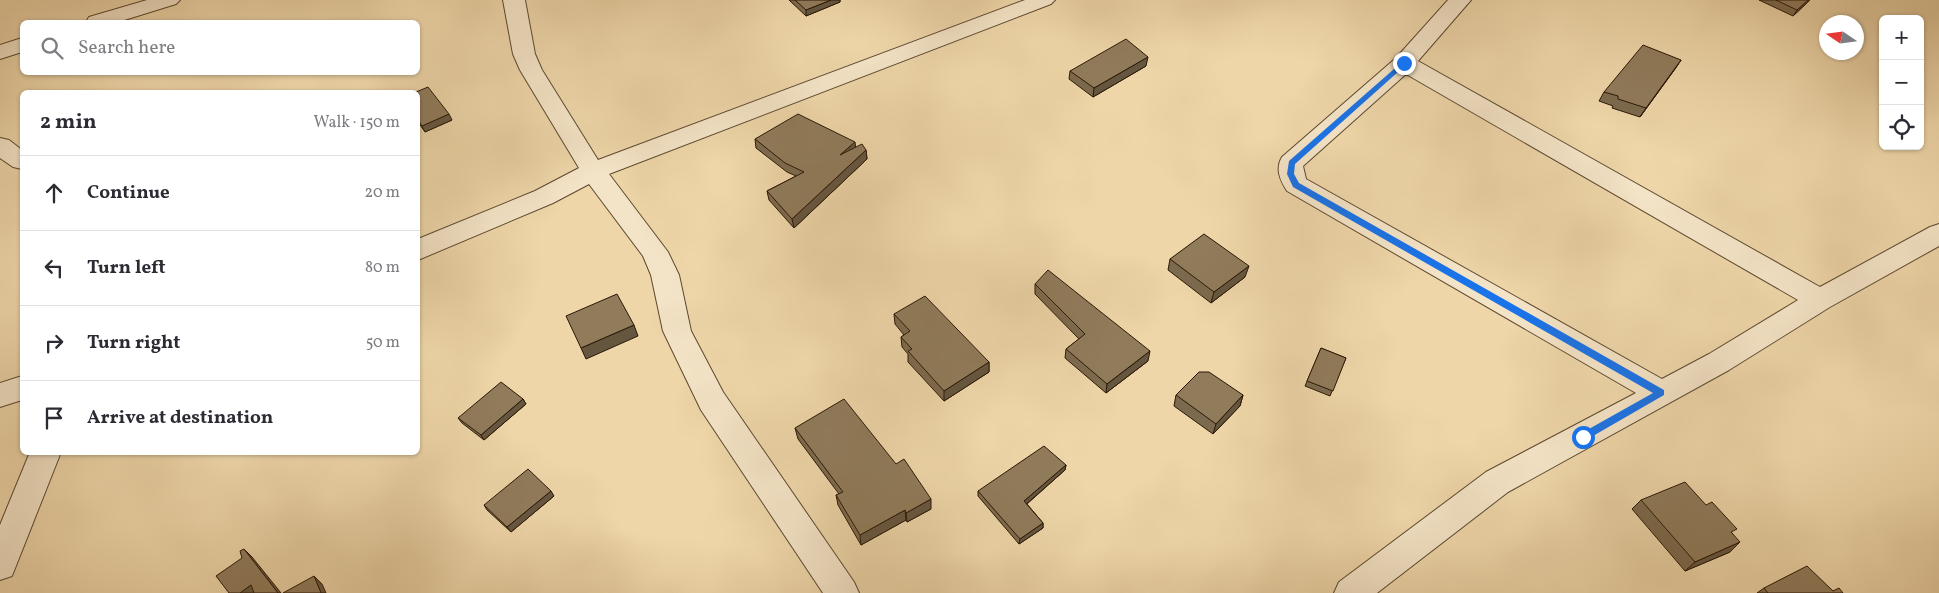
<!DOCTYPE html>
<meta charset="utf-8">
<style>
body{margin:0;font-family:Vollkorn,serif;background:#f7f7f7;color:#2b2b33}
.controls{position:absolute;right:15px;top:15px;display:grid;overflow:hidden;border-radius:8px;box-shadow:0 1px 4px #0004}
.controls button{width:45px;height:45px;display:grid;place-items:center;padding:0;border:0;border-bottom:1px solid #e1e1e2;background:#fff;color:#2b2b33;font:25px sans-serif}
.compass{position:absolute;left:1819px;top:15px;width:45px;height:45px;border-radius:50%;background:#fff;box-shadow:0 1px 4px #0004;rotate:283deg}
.stop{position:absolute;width:15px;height:15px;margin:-11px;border:4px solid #1a73e8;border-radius:50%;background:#fff}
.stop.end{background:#1a73e8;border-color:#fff;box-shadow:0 1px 5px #0008}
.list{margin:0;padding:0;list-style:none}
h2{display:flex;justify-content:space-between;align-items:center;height:65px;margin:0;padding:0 20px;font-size:21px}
h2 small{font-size:16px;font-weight:400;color:#7c7c81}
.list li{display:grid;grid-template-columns:32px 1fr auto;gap:15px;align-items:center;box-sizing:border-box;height:75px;padding:0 20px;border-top:1px solid #e1e1e2}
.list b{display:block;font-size:19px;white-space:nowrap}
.list em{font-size:16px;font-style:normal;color:#7c7c81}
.icon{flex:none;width:28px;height:28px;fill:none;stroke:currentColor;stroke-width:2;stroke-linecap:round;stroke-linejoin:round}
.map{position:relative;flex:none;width:1939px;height:593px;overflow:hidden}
.search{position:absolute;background:#fff;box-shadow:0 1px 4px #0004;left:20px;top:20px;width:400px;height:55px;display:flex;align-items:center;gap:12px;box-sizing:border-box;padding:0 18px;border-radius:8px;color:#7c7c81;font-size:19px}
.panel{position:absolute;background:#fff;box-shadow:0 1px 4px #0004;left:20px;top:90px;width:400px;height:365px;border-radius:8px}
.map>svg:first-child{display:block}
</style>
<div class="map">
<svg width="1939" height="593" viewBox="0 0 1939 593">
<rect width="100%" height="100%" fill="#eed6a9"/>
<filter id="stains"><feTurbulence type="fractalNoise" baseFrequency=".004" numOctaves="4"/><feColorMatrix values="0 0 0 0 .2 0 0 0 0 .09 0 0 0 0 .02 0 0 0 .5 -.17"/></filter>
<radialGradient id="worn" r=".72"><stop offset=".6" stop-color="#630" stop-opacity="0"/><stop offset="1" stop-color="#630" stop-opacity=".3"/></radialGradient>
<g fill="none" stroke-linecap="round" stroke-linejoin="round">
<g stroke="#5c482f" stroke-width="2">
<path id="minor" d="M 147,0 L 180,0 L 176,4 L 118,22 L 86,22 L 89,17 Z
M 503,0 L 525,0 L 535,54 L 542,70 L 598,160 L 1025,0 L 1055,0 L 1051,4 L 609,174 L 668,252 L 679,275 L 691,331 L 723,392 L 854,582 L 859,593 L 823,593 L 701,410 L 663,331 L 651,275 L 643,256 L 589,184 L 553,203 L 418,260 L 418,239 L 535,191 L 579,168 L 520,70 L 513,54 Z
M 1448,0 L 1471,0 L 1418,61 L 1820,287 L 1930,227 L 1939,224 L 1939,246 L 1830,307 L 1729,370 L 1508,492 L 1377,593 L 1334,593 L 1339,582 L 1486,472 L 1636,393 L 1287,191 C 1280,180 1275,169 1282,157 L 1396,58 ZM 1406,74 L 1798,300 L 1709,354 L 1662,379 L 1306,179 L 1303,166 Z
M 22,38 L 22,52 L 0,59 L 0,45 Z
M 0,138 L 9,140 L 22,150 L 22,169 L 13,167 L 0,158 Z
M 22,376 L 22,400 L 0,407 L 0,383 Z
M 30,452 L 61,452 L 12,576 L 0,580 L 0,525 Z"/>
</g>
<use href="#minor" fill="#f4e4c7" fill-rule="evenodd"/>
</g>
<path fill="#7c6a4e" stroke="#2b1806" d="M 789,0 L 840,0 L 840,2 L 806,16 Z
M 1759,0 L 1810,0 L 1793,16 Z
M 1681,60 L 1675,69 L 1640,117 L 1612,108 L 1613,106 L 1599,101 L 1604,92 Z
M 1146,66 L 1093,97 L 1069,79 L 1070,71 Z
M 418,92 L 452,120 L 425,132 L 418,122 Z
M 755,139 L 855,147 L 866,150 L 867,159 L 794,228 L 769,200 L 767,191 L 796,176 L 787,172 L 756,148 Z
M 1170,259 L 1245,277 L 1211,303 L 1168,270 Z
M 1035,284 L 1148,361 L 1106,393 L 1065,358 L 1066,349 L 1079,339 L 1035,294 Z
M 894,314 L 989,362 L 989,372 L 944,401 L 908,362 L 908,354 L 902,347 L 901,337 L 904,335 L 895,324 Z
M 1321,348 L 1346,358 L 1330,396 L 1305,386 Z
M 1176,395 L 1243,395 L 1240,406 L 1213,434 L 1174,406 Z
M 523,399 L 526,404 L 484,440 L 462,423 L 458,418 Z
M 795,428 L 931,509 L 907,522 L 906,520 L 861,545 L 838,505 L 836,495 L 839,494 L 798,439 Z
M 1066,465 L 1065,470 L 1027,504 L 1043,523 L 1043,528 L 1019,544 L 978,496 L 978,491 Z
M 554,496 L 511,532 L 487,510 L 484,505 Z
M 1641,500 L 1706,505 L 1733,534 L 1730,552 L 1685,571 L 1632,509 Z
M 1764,588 L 1833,591 L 1843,593 L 1757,593 Z"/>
<path fill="#655640" stroke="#2b1806" d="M 831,0 L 840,0 L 840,2 L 806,16 L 806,10 Z
M 1808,0 L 1810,0 L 1793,16 L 1797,10 Z
M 1148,57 L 1146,66 L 1093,97 L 1094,88 Z
M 1681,60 L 1675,69 L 1640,117 L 1646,108 Z
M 449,114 L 452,120 L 425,132 L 422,126 Z
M 855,142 L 856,150 L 840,155 Z
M 866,150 L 867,159 L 794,228 L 792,219 Z
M 1249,266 L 1245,277 L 1211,303 L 1214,292 Z
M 634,325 L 638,336 L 586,359 L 581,348 Z
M 1150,351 L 1148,361 L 1106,393 L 1107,384 Z
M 989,362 L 989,372 L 944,401 L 944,391 Z
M 1243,395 L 1240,406 L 1213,434 L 1216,424 Z
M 523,399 L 526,404 L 484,440 L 481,435 Z
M 1066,465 L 1065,470 L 1024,506 L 1024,501 Z
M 551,491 L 554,496 L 511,532 L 507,527 Z
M 931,499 L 931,509 L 907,522 L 906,513 Z
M 905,510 L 906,520 L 861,545 L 860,535 Z
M 1043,523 L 1043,528 L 1019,544 L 1020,539 Z
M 1740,542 L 1730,552 L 1685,571 L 1695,562 Z
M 244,549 L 252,557 L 281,593 L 278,593 Z
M 314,576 L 322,584 L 326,593 L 321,593 Z
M 251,585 L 260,593 L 240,593 Z"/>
<path fill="#907b5b" stroke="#2b1806" d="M 795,0 L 831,0 L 806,10 Z
M 1776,0 L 1808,0 L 1797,10 Z
M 1126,39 L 1148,57 L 1094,88 L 1070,71 Z
M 1643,45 L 1681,60 L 1646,108 L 1618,99 L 1618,96 L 1604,92 Z
M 428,87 L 449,114 L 422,126 L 418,120 L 418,92 L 416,92 Z
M 798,114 L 855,142 L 840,155 L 862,144 L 866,150 L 792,219 L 767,191 L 804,172 L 785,163 L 755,139 Z
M 1204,234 L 1249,266 L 1214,292 L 1170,259 Z
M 1048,270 L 1150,351 L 1107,384 L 1066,349 L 1085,334 L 1035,284 Z
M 617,294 L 634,325 L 581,348 L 566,316 Z
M 925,296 L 989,362 L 944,391 L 908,351 L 912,349 L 901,337 L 910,331 L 894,314 Z
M 1321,348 L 1346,358 L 1333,391 L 1307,381 Z
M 1199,372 L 1209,372 L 1243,395 L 1216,424 L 1176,395 Z
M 501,382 L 523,399 L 481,435 L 458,418 Z
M 844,399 L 896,464 L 904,459 L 931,499 L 906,513 L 905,510 L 860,535 L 836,495 L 843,492 L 795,428 Z
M 1044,446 L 1066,465 L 1024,501 L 1043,523 L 1020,539 L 978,491 Z
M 528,469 L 551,491 L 507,527 L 484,505 Z
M 1685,482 L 1706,505 L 1712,502 L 1737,529 L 1731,532 L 1740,542 L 1695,562 L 1641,500 Z
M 244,549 L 278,593 L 254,593 L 251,585 L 240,593 L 229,593 L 216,576 L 242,558 L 240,551 Z
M 1807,566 L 1833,591 L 1839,588 L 1843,593 L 1768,593 L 1764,588 Z
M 314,576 L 321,593 L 283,593 Z"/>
<path fill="#1a73e8" d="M 1402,62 L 1408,63 L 1295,164 L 1294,174 L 1299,183 L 1664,390 L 1664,395 L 1586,440 L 1580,440 L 1580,434 L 1653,393 L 1293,187 L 1287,174 L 1289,161 Z"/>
<rect width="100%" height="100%" filter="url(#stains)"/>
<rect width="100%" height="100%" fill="url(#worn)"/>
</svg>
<div class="controls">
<button>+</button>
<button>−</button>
<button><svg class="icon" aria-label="locate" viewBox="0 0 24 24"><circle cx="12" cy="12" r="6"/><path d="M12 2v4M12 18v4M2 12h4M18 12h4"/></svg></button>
</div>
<svg class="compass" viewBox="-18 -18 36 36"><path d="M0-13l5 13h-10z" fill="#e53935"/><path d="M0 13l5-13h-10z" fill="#7c7c81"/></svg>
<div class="stop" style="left:1583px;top:437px"></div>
<div class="stop end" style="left:1404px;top:63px"></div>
<div class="search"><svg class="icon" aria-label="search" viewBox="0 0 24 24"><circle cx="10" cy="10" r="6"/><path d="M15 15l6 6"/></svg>Search here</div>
<section class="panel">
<h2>2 min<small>Walk · 150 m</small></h2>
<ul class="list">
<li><svg class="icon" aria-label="ahead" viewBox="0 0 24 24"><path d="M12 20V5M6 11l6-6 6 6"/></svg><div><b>Continue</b></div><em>20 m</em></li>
<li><svg class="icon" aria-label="left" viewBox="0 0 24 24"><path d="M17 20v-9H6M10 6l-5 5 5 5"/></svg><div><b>Turn left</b></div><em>80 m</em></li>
<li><svg class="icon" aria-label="right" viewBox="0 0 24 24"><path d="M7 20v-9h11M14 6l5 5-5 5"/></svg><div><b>Turn right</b></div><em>50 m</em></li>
<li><svg class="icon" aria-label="arrive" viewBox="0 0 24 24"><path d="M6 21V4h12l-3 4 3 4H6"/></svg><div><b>Arrive at destination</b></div></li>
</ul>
</section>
</div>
